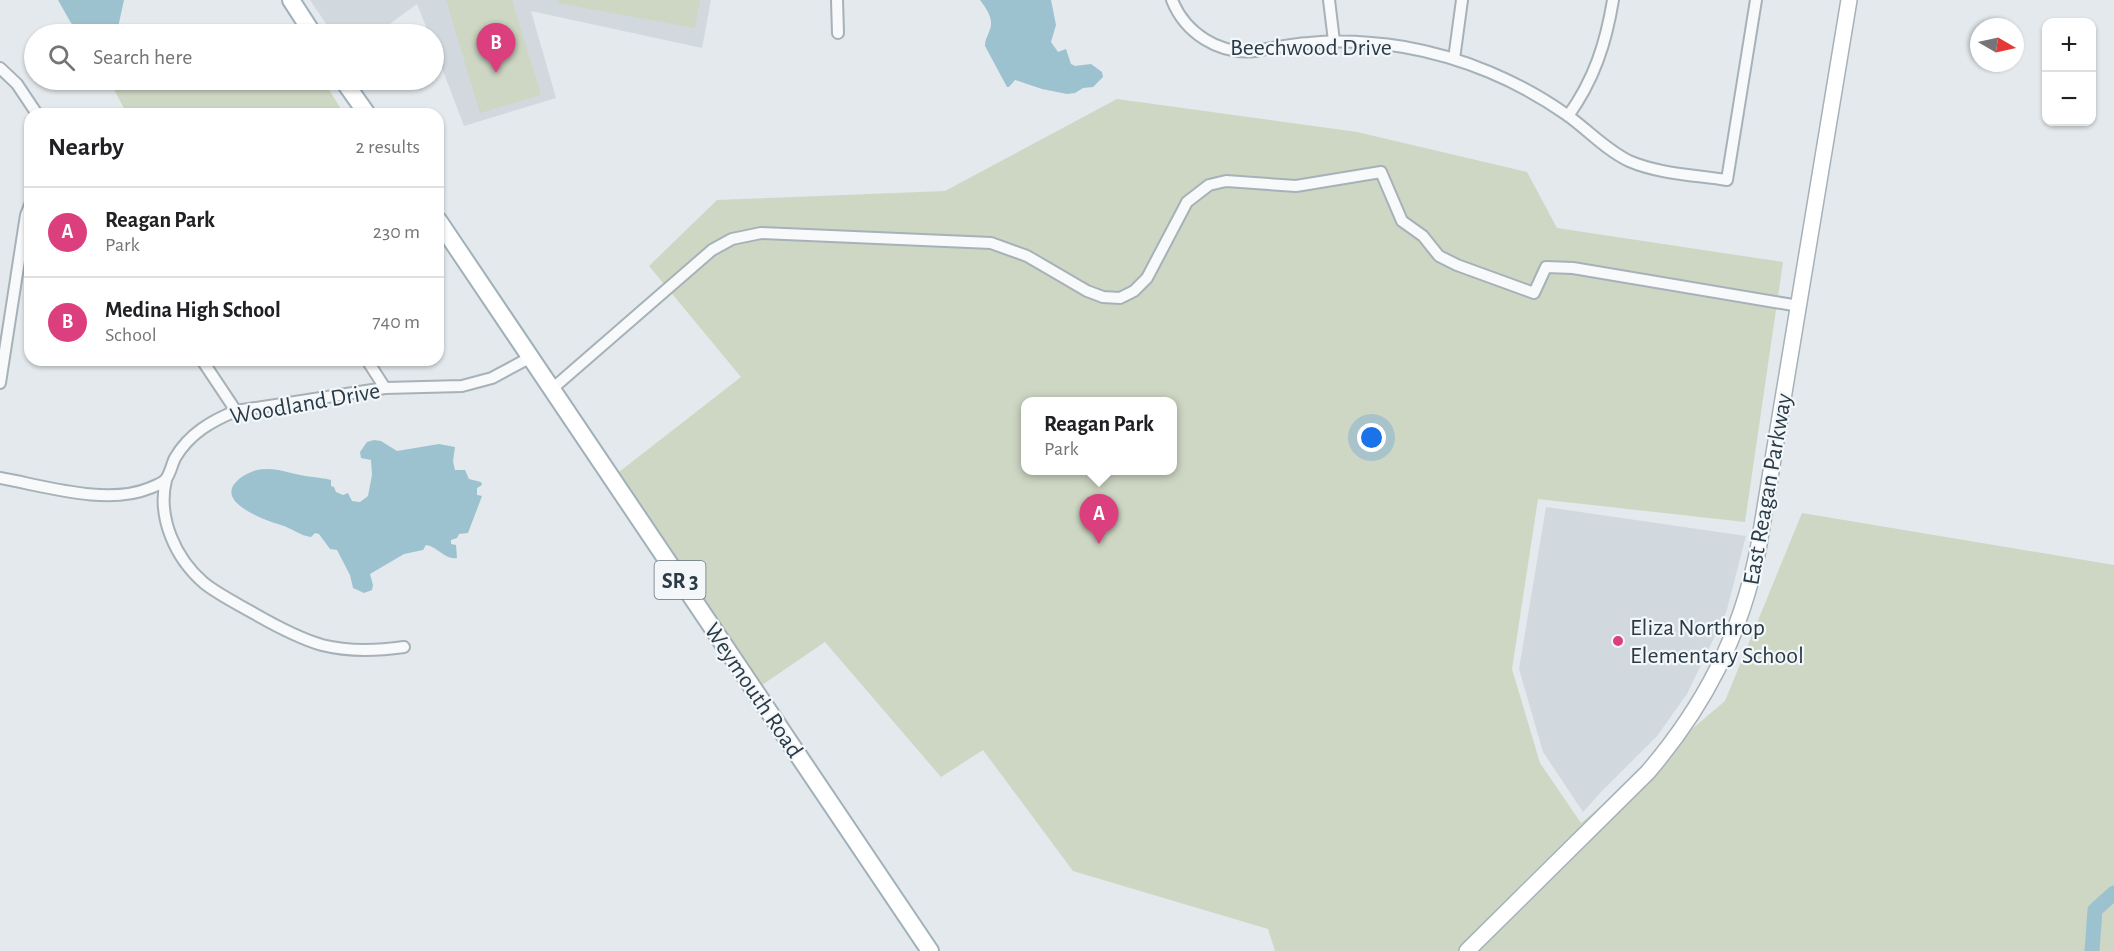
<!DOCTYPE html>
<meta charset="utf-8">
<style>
body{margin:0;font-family:"Alegreya Sans",sans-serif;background:#f2f2f2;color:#202124}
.controls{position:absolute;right:18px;top:18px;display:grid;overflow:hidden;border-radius:12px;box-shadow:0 2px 4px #0004}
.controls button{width:54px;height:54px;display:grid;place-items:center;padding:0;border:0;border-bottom:2px solid #e0e0e0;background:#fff;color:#202124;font:30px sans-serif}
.compass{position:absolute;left:1970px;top:18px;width:54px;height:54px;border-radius:50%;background:#fff;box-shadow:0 2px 4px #0004;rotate:99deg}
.you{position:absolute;left:1372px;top:438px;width:21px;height:21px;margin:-15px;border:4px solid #fff;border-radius:50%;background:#1a73e8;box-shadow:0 0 0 9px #1a73e833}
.badge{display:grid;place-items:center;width:39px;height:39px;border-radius:50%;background:#db3f7e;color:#fff;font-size:20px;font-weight:700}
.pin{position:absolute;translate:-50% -50px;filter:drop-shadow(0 2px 3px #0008)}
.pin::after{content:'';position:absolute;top:32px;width:21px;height:18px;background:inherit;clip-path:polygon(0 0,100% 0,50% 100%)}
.popup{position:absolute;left:1021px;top:397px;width:156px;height:78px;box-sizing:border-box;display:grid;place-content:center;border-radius:12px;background:#fff;filter:drop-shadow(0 2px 4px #0005);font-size:20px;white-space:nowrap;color:#757577}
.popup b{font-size:22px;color:#202124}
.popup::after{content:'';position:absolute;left:50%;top:100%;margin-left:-12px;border:12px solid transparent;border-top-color:#fff}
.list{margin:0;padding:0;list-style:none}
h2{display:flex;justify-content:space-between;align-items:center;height:78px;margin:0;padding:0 24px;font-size:26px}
h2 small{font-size:20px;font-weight:400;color:#757577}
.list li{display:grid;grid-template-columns:39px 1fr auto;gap:18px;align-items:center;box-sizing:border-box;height:90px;padding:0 24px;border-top:2px solid #e0e0e0}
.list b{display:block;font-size:22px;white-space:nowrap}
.list p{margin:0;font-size:20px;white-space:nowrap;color:#757577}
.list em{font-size:20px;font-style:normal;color:#757577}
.icon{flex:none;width:33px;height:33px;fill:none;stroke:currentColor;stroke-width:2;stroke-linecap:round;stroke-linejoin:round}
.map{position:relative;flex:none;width:2114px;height:951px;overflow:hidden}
.search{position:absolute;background:#fff;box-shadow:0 2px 4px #0004;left:24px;top:24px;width:420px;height:66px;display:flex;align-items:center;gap:15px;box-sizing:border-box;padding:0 21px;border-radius:33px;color:#757577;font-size:22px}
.panel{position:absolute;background:#fff;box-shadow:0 2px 4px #0004;left:24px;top:108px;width:420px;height:258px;border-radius:18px}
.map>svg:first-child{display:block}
</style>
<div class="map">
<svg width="2114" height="951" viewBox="0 0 2114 951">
<rect width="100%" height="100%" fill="#e3e9ed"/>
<path fill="#d1d9df" d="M 310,0 L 711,0 L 702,48 L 531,11 L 556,98 L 464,126 L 434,47 L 434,34 L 429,34 L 417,4 L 376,34 L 333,34 Z
M 1546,507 L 1746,536 L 1726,613 L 1687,694 L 1657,736 L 1600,793 L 1583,812 L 1543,752 L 1519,669 Z"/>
<path fill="#ced7c4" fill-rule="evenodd" d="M 446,0 L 512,0 L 541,95 L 480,113 Z
M 557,0 L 700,0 L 695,28 L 557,3 Z
M 109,80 L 323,80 L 344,114 L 127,114 Z
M 1117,99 L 1357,132 L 1527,172 L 1557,228 L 1783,262 L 1745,522 L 1538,499 L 1512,669 L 1540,763 L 1581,823 L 1725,701 L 1802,513 L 2114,565 L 2114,951 L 1275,951 L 1268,929 L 1073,871 L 983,750 L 941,777 L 825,642 L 762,685 L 619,472 L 741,377 L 649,266 L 717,200 L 945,191 ZM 1026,402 L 1172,402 L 1172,470 L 1026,470 Z"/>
<path fill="#9cc2cf" d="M 58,0 L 124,0 L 117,32 L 115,34 L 85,34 L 71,23 Z
M 980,0 L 1051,0 L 1056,25 L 1051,42 L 1058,52 L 1066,49 L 1071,64 L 1075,66 L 1091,64 L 1102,72 L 1103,77 L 1093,87 L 1083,88 L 1075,93 L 1067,94 L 1042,89 L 1015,80 L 1009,87 L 1007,87 L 985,46 C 985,40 987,37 989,32 C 995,19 987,10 980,0 Z
M 374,440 L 381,441 L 397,451 L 439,444 L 455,447 L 453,461 L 455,470 L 465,470 L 469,479 L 481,482 L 482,485 L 477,488 L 477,495 L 482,496 L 468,533 L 459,534 L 457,538 L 451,540 L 451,544 L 456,545 L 457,558 C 445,560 438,547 426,545 L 423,550 L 404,554 L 370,574 L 373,585 L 372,590 L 364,593 L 353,588 L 350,575 L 337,550 L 330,549 L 319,534 L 315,533 L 311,537 C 301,536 291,528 281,525 C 268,521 214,503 237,481 C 242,476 250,472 257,470 C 277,466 294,476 313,477 C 319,478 324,478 331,480 L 331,486 L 334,487 L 336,492 L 343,495 L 348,493 L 352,501 L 360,502 L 368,496 L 372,475 L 371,460 L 361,458 L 360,452 L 367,442 Z"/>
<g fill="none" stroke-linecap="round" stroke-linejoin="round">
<path stroke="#9cc2cf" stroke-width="15" d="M 2092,951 L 2095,910 L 2114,893"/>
<g stroke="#a7b1b8" stroke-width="14">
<path id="street" d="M 837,0 L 838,33
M 1172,0 C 1185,33 1219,55 1255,51 C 1273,48 1291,44 1309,43 C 1340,40 1373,42 1404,47 C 1462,57 1519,81 1567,115 C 1588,130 1606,150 1629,161 C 1659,174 1695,175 1727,180 L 1756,0
M 1329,0 L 1334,41
M 1454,59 L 1462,0
M 0,68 L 17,84 L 37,114
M 1568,116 C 1594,80 1606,43 1613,0
M 202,360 L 236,411
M 367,360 L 385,388
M 0,383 L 26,215 L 30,205
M 552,389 L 712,250 L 732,239 L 761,233 L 991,243 L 1027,256 L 1087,291 L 1103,297 L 1120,298 L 1134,291 L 1147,278 L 1187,202 L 1209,185 L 1226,181 L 1296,186 L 1381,172 L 1402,221 L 1423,236 L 1439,256 L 1457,265 L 1534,293 L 1546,267 L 1573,268 L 1799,306
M 0,478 C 45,486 107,506 150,488 C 155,486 163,483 166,479 C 170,474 172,464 175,458 C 189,434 211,421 236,411 L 385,388 L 462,386 L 492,378 L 531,357
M 166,480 C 157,517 175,558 204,583 C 219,595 238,604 255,614 C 276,626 298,638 322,645 C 349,652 376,651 404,647"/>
</g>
<g stroke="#a7b1b8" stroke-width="18">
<path id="secondary" d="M 1467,951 L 1648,772 C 1705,705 1740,637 1758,550 L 1849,0"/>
</g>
<g stroke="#a1b1ba" stroke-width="20">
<path id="primary" d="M 291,0 L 313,34
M 343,80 L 367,114
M 438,220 L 930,951"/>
</g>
<use href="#street" stroke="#f7f9fa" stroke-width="10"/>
<use href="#secondary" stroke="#fff" stroke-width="15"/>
<use href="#primary" stroke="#fff" stroke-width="16"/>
</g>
<circle fill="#db3f7e" stroke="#f4f7f9" stroke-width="2" cx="1618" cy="641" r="6"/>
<g text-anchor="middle" stroke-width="4.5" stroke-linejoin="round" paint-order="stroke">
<rect fill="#f4f7f9" stroke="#66737c" stroke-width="1.5" x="654.5" y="561" width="51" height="38" rx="4.5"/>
<g font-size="22" font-weight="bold" fill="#293b47">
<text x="680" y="588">SR 3</text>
</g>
<g font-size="24" fill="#293b47" stroke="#f4f7f9">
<text x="1311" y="55">Beechwood Drive</text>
<text transform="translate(305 403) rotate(-10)" y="8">Woodland Drive</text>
<text transform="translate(1767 489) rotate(-80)" y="8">East Reagan Parkway</text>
<text transform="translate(754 690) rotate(56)" y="8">Weymouth Road</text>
</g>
<g font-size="24" fill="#293b47" stroke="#f4f7f9" text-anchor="start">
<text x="1630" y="635">Eliza Northrop<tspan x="1630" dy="28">Elementary School</tspan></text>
</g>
</g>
</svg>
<div class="controls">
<button>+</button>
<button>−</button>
</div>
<svg class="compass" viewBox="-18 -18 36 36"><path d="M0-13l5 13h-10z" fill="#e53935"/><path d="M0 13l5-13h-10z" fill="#757577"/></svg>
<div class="you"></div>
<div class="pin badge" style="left:1099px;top:544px">A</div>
<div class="popup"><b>Reagan Park</b>Park</div>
<div class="pin badge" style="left:496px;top:73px">B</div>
<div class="search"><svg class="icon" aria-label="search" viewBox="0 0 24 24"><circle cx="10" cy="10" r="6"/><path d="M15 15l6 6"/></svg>Search here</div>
<section class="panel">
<h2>Nearby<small>2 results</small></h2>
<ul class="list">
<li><span class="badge">A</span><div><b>Reagan Park</b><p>Park</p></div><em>230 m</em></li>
<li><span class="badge">B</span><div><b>Medina High School</b><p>School</p></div><em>740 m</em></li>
</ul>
</section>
</div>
